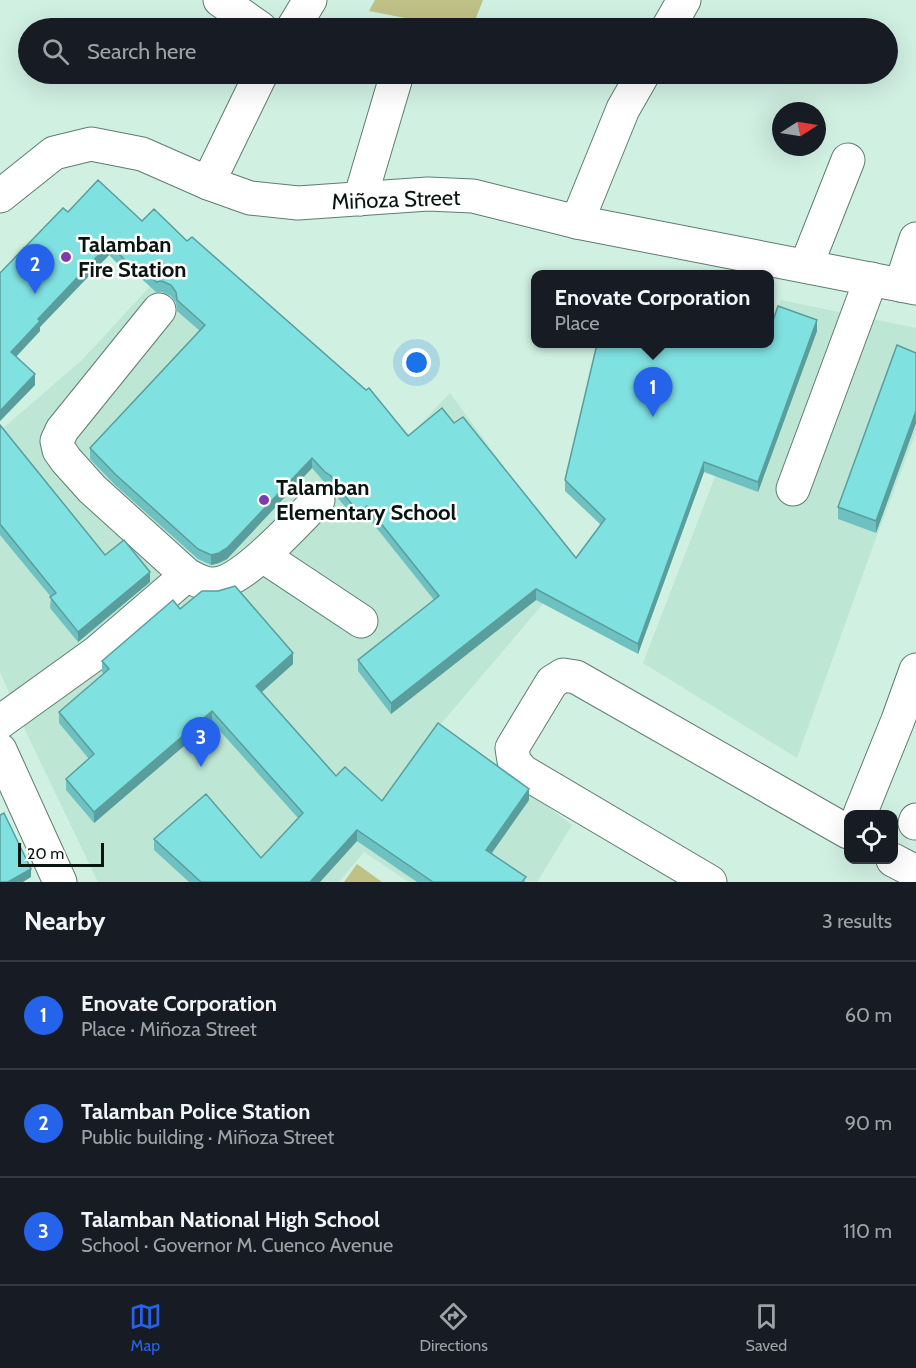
<!DOCTYPE html>
<meta charset="utf-8">
<style>
body{margin:0;font-family:Cabin,sans-serif;background:#242831;color:#f1f3f6}
.controls{position:absolute;right:18px;bottom:18px;display:grid;overflow:hidden;border-radius:12px;box-shadow:0 6px 24px #0002}
.controls button{width:54px;height:54px;display:grid;place-items:center;padding:0;border:0;border-bottom:2px solid #363941;background:#171b24;color:#f1f3f6;font:30px sans-serif}
.compass{position:absolute;left:772px;top:102px;width:54px;height:54px;border-radius:50%;background:#171b24;box-shadow:0 6px 24px #0002;rotate:78deg}
.scale{position:absolute;left:18px;bottom:15px;width:86px;box-sizing:border-box;padding-left:6px;border:3px solid #091510;border-top:0;font-size:16px;line-height:21px;white-space:nowrap;color:#091510;-webkit-text-stroke:4px #fff;paint-order:stroke}
.you{position:absolute;left:417px;top:363px;width:21px;height:21px;margin:-15px;border:4px solid #fff;border-radius:50%;background:#1a73e8;box-shadow:0 0 0 9px #1a73e833}
.badge{display:grid;place-items:center;width:39px;height:39px;border-radius:50%;background:#2563eb;color:#fff;font-size:20px;font-weight:700}
.pin{position:absolute;translate:-50% -50px;filter:drop-shadow(0 2px 3px #0008)}
.pin::after{content:'';position:absolute;top:32px;width:21px;height:18px;background:inherit;clip-path:polygon(0 0,100% 0,50% 100%)}
.popup{position:absolute;left:531px;top:270px;width:243px;height:78px;box-sizing:border-box;display:grid;place-content:center;border-radius:12px;background:#171b24;filter:drop-shadow(0 2px 4px #0005);font-size:20px;white-space:nowrap;color:#9ea1a6}
.popup b{font-size:22px;color:#f1f3f6}
.popup::after{content:'';position:absolute;left:50%;top:100%;margin-left:-12px;border:12px solid transparent;border-top-color:#171b24}
.list{margin:0;padding:0;list-style:none}
h2{display:flex;justify-content:space-between;align-items:center;height:78px;margin:0;padding:0 24px;font-size:26px}
h2 small{font-size:20px;font-weight:400;color:#9ea1a6}
.list li{display:grid;grid-template-columns:39px 1fr auto;gap:18px;align-items:center;box-sizing:border-box;height:108px;padding:0 24px;border-top:2px solid #363941}
.list b{display:block;font-size:22px;white-space:nowrap}
.list p{margin:0;font-size:20px;white-space:nowrap;color:#9ea1a6}
.list em{font-size:20px;font-style:normal;color:#9ea1a6}
.icon{flex:none;width:33px;height:33px;fill:none;stroke:currentColor;stroke-width:2;stroke-linecap:round;stroke-linejoin:round}
.map{position:relative;flex:none;width:916px;height:882px;overflow:hidden}
.search{position:absolute;background:#171b24;box-shadow:0 6px 24px #0002;left:18px;right:18px;top:18px;height:66px;display:flex;align-items:center;gap:15px;box-sizing:border-box;padding:0 21px;border-radius:33px;color:#9ea1a6;font-size:22px}
.sheet{height:402px;background:#171b24}
nav{display:flex;justify-content:space-around;align-items:center;box-sizing:border-box;height:84px;border-top:2px solid #363941;background:#171b24;font-size:16px;color:#9ea1a6}
nav a{display:grid;justify-items:center;gap:3px}
nav .on{color:#2563eb}
.map>svg:first-child{display:block}
</style>
<div class="map">
<svg width="916" height="882" viewBox="0 0 916 882">
<rect width="100%" height="100%" fill="#d0f0e2"/>
<path fill="#bde6d4" d="M 192,241 L 352,377 L 410,435 L 450,393 L 576,565 L 440,725 L 572,825 L 537,882 L 409,882 L 364,852 L 339,882 L 98,882 L 28,736 L 0,672 L 0,431 L 82,360 Z
M 781,300 L 916,328 L 916,432 L 872,549 L 797,758 L 643,663 L 713,482 L 764,344 L 770,344 L 770,329 Z"/>
<path fill="#bfc187" d="M 375,0 L 483,0 L 472,28 L 457,28 L 369,11 Z
M 357,864 L 382,882 L 344,882 Z"/>
<g fill="none" stroke-linecap="round" stroke-linejoin="round">
<g stroke="#607c70" stroke-width="35">
<path id="minor" d="M 220,0 L 260,28
M 293,28 L 310,0
M 668,28 L 684,0
M 208,183 L 261,74
M 360,199 L 397,74
M 577,222 L 623,109 L 643,74
M 806,266 L 848,160
M 901,285 L 916,239
M 793,489 L 871,279
M 263,556 L 361,621
M 187,575 C 195,579 204,585 214,584 C 242,583 298,521 318,500
M 0,722 L 96,653 L 187,575 L 92,489 L 66,460 L 59,450 L 57,441 L 62,430 L 159,310
M 860,814 L 898,720 L 916,670
M 915,823 L 916,820
M 893,860 L 916,872
M 710,882 L 522,771 L 514,761 L 512,748 L 552,682 L 563,675 L 576,677 L 848,832"/>
</g>
<g stroke="#607c70" stroke-width="35">
<path id="major" d="M 0,196 L 54,153 L 91,144 L 142,154 L 208,183 L 250,198 L 298,203 L 428,194 L 473,196 L 577,222 L 916,288
M 0,750 L 60,882"/>
</g>
<use href="#minor" stroke="#fff" stroke-width="33"/>
<use href="#major" stroke="#fff" stroke-width="33"/>
</g>
<path fill="#6dc2c1" d="M 68,212 L 142,221 L 187,241 L 408,436 L 454,423 L 576,558 L 601,525 L 565,491 L 565,480 L 770,344 L 817,331 L 758,492 L 704,472 L 638,654 L 536,600 L 391,714 L 358,671 L 358,660 L 434,600 L 367,516 L 359,523 L 336,496 L 331,487 L 325,483 L 312,468 L 227,559 L 219,563 L 211,565 L 198,559 L 115,485 L 90,459 L 90,448 L 200,331 L 177,311 L 176,303 L 171,296 L 162,292 L 156,292 L 135,273 L 131,277 L 109,255 L 40,327 L 40,331 L 16,357 L 35,385 L 0,421 L 0,273 Z
M 916,353 L 916,423 L 876,533 L 838,519 L 838,507 Z
M 0,425 L 105,555 L 150,582 L 78,642 L 50,608 L 51,597 L 0,535 Z
M 180,609 L 293,664 L 262,692 L 336,776 L 382,801 L 529,800 L 492,853 L 526,882 L 417,882 L 357,841 L 320,882 L 189,882 L 154,850 L 154,839 L 261,858 L 298,818 L 212,722 L 94,823 L 66,790 L 66,779 L 89,759 L 59,723 L 59,712 L 104,674 L 102,672 L 102,661 Z"/>
<path fill="#599e9d" d="M 109,244 L 109,255 L 40,327 L 40,331 L 11,362 L 11,352 L 38,319 Z
M 135,263 L 135,273 L 131,277 L 131,266 Z
M 817,320 L 817,331 L 758,492 L 758,482 Z
M 35,374 L 35,385 L 0,421 L 0,411 Z
M 916,411 L 916,423 L 876,533 L 876,521 Z
M 312,458 L 312,468 L 227,559 L 219,563 L 211,565 L 211,555 Z
M 704,462 L 704,472 L 638,654 L 638,644 Z
M 367,506 L 367,516 L 359,523 L 359,512 Z
M 150,572 L 150,582 L 78,642 L 78,632 Z
M 536,589 L 536,600 L 391,714 L 391,703 Z
M 293,653 L 293,664 L 256,697 L 256,686 Z
M 212,711 L 212,722 L 94,823 L 94,812 Z
M 529,789 L 529,800 L 486,861 L 486,850 Z
M 357,830 L 357,841 L 320,882 L 310,882 Z
M 31,869 L 31,877 L 23,882 L 8,882 Z"/>
<path fill="#7fe1e0" stroke="#599e9d" stroke-width="1.5" d="M 98,180 L 142,221 L 154,209 L 187,241 L 192,237 L 366,390 L 369,388 L 408,436 L 442,408 L 454,423 L 463,417 L 576,558 L 605,519 L 565,480 L 597,344 L 770,344 L 770,329 L 778,306 L 817,320 L 758,482 L 704,462 L 638,644 L 536,589 L 391,703 L 358,660 L 439,596 L 367,506 L 359,512 L 336,486 L 331,476 L 325,472 L 312,458 L 227,548 L 219,553 L 211,555 L 198,549 L 115,474 L 90,448 L 205,325 L 177,300 L 176,292 L 171,285 L 162,281 L 156,282 L 135,263 L 131,266 L 109,244 L 38,319 L 40,321 L 11,352 L 35,374 L 0,411 L 0,273 L 63,208 L 68,212 Z
M 897,345 L 916,353 L 916,411 L 876,521 L 838,507 Z
M 0,425 L 105,555 L 124,540 L 150,572 L 78,632 L 50,597 L 56,593 L 0,524 Z
M 235,586 L 293,653 L 256,686 L 336,776 L 345,767 L 382,801 L 438,723 L 529,789 L 486,850 L 526,877 L 522,882 L 433,882 L 357,830 L 310,882 L 201,882 L 154,839 L 206,794 L 261,858 L 303,813 L 212,711 L 94,812 L 66,779 L 94,754 L 59,712 L 109,669 L 102,661 L 173,600 L 180,609 L 202,591 L 218,591 Z
M 4,813 L 31,869 L 8,882 L 0,882 L 0,815 Z"/>
<g fill="#7e3baf" stroke="#fff" stroke-width="2">
<circle cx="66" cy="257" r="6"/>
<circle cx="264" cy="500" r="6"/>
</g>
<g text-anchor="middle" stroke-width="5" stroke-linejoin="round" paint-order="stroke">
<g font-size="22" fill="#091510" stroke="#fff">
<text transform="translate(396 199) rotate(-2)" y="8">Miñoza Street</text>
</g>
<g font-size="22" font-weight="bold" fill="#091510" stroke="#fff" text-anchor="start">
<text x="78" y="252">Talamban<tspan x="78" dy="25">Fire Station</tspan></text>
<text x="276" y="495">Talamban<tspan x="276" dy="25">Elementary School</tspan></text>
</g>
</g>
</svg>
<div class="controls">
<button><svg class="icon" aria-label="locate" viewBox="0 0 24 24"><circle cx="12" cy="12" r="6"/><path d="M12 2v4M12 18v4M2 12h4M18 12h4"/></svg></button>
</div>
<svg class="compass" viewBox="-18 -18 36 36"><path d="M0-13l5 13h-10z" fill="#e53935"/><path d="M0 13l5-13h-10z" fill="#9ea1a6"/></svg>
<div class="scale">20 m</div>
<div class="you"></div>
<div class="pin badge" style="left:653px;top:417px">1</div>
<div class="popup"><b>Enovate Corporation</b>Place</div>
<div class="pin badge" style="left:35px;top:294px">2</div>
<div class="pin badge" style="left:201px;top:767px">3</div>
<div class="search"><svg class="icon" aria-label="search" viewBox="0 0 24 24"><circle cx="10" cy="10" r="6"/><path d="M15 15l6 6"/></svg>Search here</div>
</div>
<section class="sheet">
<h2>Nearby<small>3 results</small></h2>
<ul class="list">
<li><span class="badge">1</span><div><b>Enovate Corporation</b><p>Place · Miñoza Street</p></div><em>60 m</em></li>
<li><span class="badge">2</span><div><b>Talamban Police Station</b><p>Public building · Miñoza Street</p></div><em>90 m</em></li>
<li><span class="badge">3</span><div><b>Talamban National High School</b><p>School · Governor M. Cuenco Avenue</p></div><em>110 m</em></li>
</ul>
</section>
<nav>
<a class="on"><svg class="icon" aria-label="map" viewBox="0 0 24 24"><path d="M3 6l6-2 6 2 6-2v14l-6 2-6-2-6 2zM9 4v14M15 6v14"/></svg>Map</a>
<a><svg class="icon" aria-label="directions" viewBox="0 0 24 24"><path d="M12 3l9 9-9 9-9-9zM9 14v-3h6M13 9l2 2-2 2"/></svg>Directions</a>
<a><svg class="icon" aria-label="saved" viewBox="0 0 24 24"><path d="M7 4h10v16l-5-4-5 4z"/></svg>Saved</a>
</nav>
